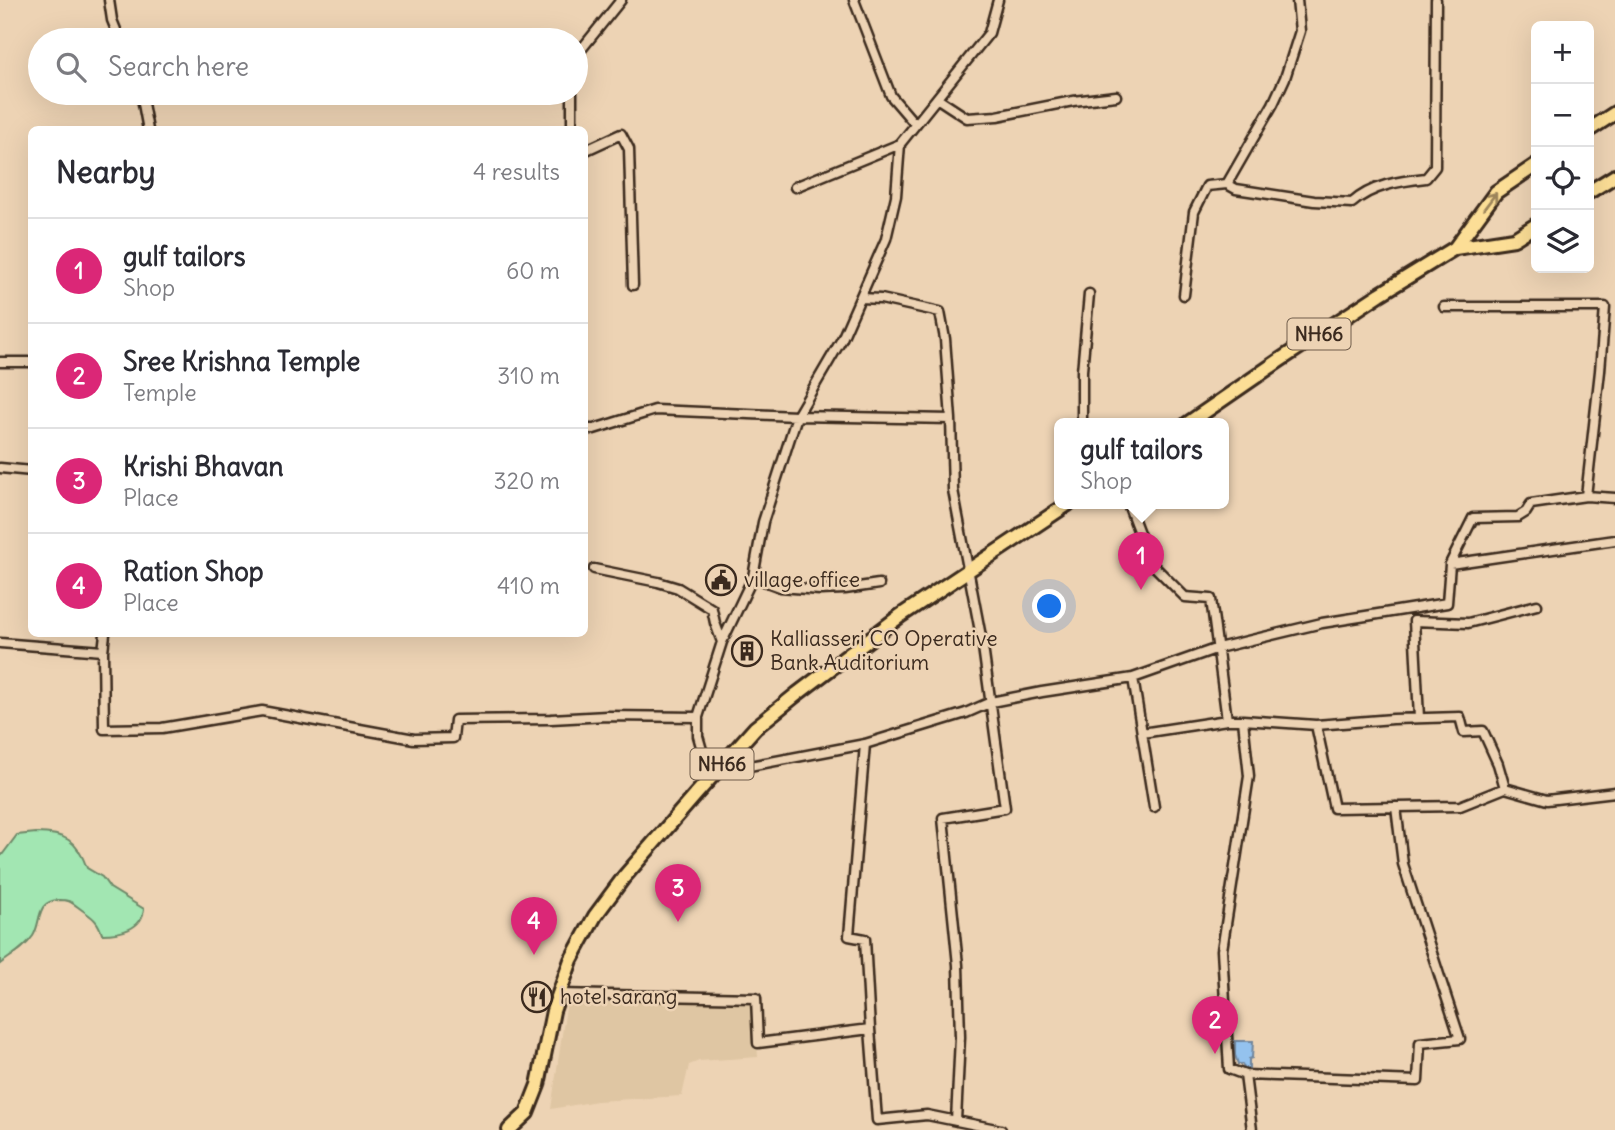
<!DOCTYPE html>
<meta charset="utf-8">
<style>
body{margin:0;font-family:Delius,sans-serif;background:#f2f2f3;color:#2b2b33}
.controls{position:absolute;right:21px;top:21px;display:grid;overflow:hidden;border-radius:10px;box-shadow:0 7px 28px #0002}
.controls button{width:63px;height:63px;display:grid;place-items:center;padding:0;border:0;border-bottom:2px solid #e1e1e2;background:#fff;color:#2b2b33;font:35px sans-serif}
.you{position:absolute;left:1050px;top:607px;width:24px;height:24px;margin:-18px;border:5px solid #fff;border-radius:50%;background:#1a73e8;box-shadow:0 0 0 10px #1a73e833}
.badge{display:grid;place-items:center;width:46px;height:46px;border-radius:50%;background:#db2777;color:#fff;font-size:23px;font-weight:700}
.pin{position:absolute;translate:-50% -58px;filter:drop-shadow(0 2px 4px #0008)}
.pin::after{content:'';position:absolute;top:37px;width:24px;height:21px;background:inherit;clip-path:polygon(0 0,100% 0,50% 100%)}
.popup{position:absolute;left:1054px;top:418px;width:175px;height:91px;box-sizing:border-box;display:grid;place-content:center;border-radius:10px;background:#fff;filter:drop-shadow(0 2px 5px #0005);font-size:23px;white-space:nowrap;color:#7c7c81}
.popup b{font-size:26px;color:#2b2b33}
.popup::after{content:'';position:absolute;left:50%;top:100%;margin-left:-14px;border:14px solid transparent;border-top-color:#fff}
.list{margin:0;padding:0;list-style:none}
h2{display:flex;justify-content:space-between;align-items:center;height:91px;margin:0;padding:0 28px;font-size:30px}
h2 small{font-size:23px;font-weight:400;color:#7c7c81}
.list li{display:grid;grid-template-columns:46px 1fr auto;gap:21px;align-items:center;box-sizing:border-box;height:105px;padding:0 28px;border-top:2px solid #e1e1e2}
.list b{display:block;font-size:26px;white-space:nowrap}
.list p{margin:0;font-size:23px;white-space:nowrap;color:#7c7c81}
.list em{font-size:23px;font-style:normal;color:#7c7c81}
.icon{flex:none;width:38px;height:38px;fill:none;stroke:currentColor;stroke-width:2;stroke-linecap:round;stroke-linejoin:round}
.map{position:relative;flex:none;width:1615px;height:1130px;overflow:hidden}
.search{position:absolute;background:#fff;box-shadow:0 7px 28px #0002;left:28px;top:28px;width:560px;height:77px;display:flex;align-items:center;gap:18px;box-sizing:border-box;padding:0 24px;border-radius:38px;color:#7c7c81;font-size:26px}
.panel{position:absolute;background:#fff;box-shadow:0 7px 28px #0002;left:28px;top:126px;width:560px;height:511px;border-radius:10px}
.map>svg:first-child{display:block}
</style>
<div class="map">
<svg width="1615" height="1130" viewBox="0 0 1615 1130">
<rect width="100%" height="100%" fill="#edd3b4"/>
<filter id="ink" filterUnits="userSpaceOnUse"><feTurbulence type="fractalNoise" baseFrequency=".0143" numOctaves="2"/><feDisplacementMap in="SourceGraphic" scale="14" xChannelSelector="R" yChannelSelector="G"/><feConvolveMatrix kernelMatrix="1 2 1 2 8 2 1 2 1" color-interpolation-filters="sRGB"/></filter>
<g filter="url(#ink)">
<path fill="#dfc6a3" d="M 567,1001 L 624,1003 L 754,1001 L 758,1057 L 699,1061 L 689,1065 L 682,1096 L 597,1101 L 551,1109 Z"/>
<path fill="#a2e6b2" stroke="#6e8868" stroke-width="2" d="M 36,833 C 65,833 77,840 87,868 L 102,877 L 110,888 L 144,909 C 142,930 119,934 102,934 C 97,918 91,917 78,907 C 70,901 68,900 59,900 C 35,901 42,922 33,936 C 25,948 12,955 0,964 L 0,856 L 2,855 L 17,835 Z"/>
<path fill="#94c2ee" stroke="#70859b" stroke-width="2" d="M 1235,1041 L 1253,1041 L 1252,1058 L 1249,1059 L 1249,1068 L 1244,1068 L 1242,1064 L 1238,1064 L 1235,1055 Z"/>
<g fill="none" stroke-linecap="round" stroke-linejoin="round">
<g stroke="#3b2a1e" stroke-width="13">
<path id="minor" d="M 109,0 L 112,20 L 120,40
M 854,0 L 891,96 L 915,124
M 576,56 L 621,0
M 141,93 L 148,130
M 572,93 L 572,127 L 574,130
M 938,99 L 967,118 L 997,116 L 1073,101 L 1116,96
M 584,151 L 621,134 L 629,149 L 633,285
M 1227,184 L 1273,104 L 1285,78 L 1300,31 L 1297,0
M 795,187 L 900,144
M 1184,295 L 1194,212 L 1207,186 L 1227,184 L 1236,189 L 1314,201 L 1352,203 C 1372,185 1400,181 1426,178 L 1435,167 L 1436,0
M 861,298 L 881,299 L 940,312 L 945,339 L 951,419
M 1444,307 L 1605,307 L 1600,371 L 1586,496 L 1531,504 L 1526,512 L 1518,517 L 1473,518 L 1450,564
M 0,362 L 32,362
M 1082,424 L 1082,371 L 1089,294
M 584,429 L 594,429 L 655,410 L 797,416 L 951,419 L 953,490 L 983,647 L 1005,808 L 943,818 L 958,965 L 960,1037 L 956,1121
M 0,468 L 32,471
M 1586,496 L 1615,498
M 1128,504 L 1150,562 L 1185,597 L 1211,599 L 1227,720 L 1243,720 L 1249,776 L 1222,950 L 1229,1069 L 1245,1075 L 1252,1130
M 594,569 L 658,582 L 678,588 L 712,609 L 715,623 L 722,642
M 753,577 L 780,587 L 820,590 L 845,589 L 879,584
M 0,643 L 103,651 L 104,729 L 162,728 L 262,711 L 414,739 L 453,738 L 455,720 L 551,719 L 607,716 L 698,717
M 103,651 L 105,634
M 1133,678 L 1218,648 L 1322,623 L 1447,603 L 1450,564 L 1615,540
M 1419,718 L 1414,621 L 1468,623 L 1537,605
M 1243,720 L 1316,725 L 1334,808 L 1460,806 L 1505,788 L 1547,800 L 1615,792
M 1316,725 L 1393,719 L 1460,717 L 1464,732 L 1483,731 L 1498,764 L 1505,788
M 1142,733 L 1154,807
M 865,744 L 849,936 L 865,939 L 870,1029
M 718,772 L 865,744 L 966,713 L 991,702 L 1042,692 L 1133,678 L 1142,733 L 1227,720
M 710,778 L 698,736 L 698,717 L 722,642 L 753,577 L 763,522 L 797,416 L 842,339 L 886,239 L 896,196 L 900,144 L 989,33 L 998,0
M 559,994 L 756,998 L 758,1043 L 870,1029 L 877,1120 L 927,1115 L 1001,1130
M 1245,1075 L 1418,1081 L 1420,1043 L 1460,1039 L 1403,864 L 1396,807"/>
</g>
<g stroke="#3b2a1e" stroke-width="18">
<path id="trunk" d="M 1589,130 L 1615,113
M 1589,192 L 1615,176
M 1455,248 L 1496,192 L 1536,165
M 1187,424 L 1280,360 L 1380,294 L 1455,248 L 1514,239 L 1536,225
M 509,1130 L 527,1113 L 538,1085 L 553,1011 L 571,960 L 595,916 L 624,877 L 696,794 L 755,728 L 797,694 L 900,616 L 1068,504"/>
</g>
<use href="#minor" stroke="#edd3b4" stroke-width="8"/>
<use href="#trunk" stroke="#fcde96" stroke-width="12"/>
</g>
<defs><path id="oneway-shaft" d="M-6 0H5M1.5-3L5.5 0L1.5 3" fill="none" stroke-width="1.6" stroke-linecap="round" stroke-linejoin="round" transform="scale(1.75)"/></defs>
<use stroke="#9c845a" href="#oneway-shaft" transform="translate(1490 201) rotate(-53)"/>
</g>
<defs>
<g id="civic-ring" transform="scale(1.575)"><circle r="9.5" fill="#edd3b4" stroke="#3b2a1e" stroke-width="1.5"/><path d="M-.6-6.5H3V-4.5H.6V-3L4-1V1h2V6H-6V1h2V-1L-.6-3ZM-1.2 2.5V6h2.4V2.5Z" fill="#3b2a1e"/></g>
<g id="building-ring" transform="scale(1.575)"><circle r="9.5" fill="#edd3b4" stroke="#3b2a1e" stroke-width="1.5"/><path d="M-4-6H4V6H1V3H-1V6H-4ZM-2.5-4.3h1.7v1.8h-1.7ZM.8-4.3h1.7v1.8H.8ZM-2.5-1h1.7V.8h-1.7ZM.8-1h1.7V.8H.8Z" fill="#3b2a1e"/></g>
<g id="restaurant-ring" transform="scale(1.575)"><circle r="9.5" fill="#edd3b4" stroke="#3b2a1e" stroke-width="1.5"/><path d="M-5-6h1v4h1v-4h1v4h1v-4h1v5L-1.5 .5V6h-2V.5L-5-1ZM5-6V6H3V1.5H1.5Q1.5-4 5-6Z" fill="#3b2a1e"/></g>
</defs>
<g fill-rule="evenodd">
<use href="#civic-ring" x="721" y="580"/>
<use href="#building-ring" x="747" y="651"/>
<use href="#restaurant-ring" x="537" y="997"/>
</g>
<g text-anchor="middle" stroke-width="5" stroke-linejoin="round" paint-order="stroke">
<g fill="#edd3b4" stroke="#705d4b" stroke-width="2">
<rect x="1287.5" y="318.5" width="63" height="31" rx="5"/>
<rect x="690.5" y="748.5" width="63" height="31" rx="5"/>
</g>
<g font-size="19" font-weight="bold" fill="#3b2a1e">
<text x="1319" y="341">NH66</text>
<text x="722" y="771">NH66</text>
</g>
<g font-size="21" fill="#3b2a1e" stroke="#edd3b4" text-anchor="start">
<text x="744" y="587">village office</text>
<text x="770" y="646">Kalliasseri CO Operative<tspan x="770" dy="24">Bank Auditorium</tspan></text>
<text x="560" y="1004">hotel sarang</text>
</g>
</g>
</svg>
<div class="controls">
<button>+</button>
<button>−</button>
<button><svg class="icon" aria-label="locate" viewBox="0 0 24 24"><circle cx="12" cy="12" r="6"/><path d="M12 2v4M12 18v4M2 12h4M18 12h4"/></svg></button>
<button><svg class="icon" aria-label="layers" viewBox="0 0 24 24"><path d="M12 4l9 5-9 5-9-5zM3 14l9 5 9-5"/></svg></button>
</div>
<div class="you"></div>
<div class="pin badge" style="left:1141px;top:590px">1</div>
<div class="popup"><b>gulf tailors</b>Shop</div>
<div class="pin badge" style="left:1215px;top:1054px">2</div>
<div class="pin badge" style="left:678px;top:922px">3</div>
<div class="pin badge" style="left:534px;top:955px">4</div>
<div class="search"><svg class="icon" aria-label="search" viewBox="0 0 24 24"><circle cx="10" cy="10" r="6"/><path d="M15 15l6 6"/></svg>Search here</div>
<section class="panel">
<h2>Nearby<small>4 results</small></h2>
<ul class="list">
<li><span class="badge">1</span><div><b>gulf tailors</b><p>Shop</p></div><em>60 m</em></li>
<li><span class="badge">2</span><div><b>Sree Krishna Temple</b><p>Temple</p></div><em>310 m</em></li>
<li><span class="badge">3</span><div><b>Krishi Bhavan</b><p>Place</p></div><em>320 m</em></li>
<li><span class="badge">4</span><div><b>Ration Shop</b><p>Place</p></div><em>410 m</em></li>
</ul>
</section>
</div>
